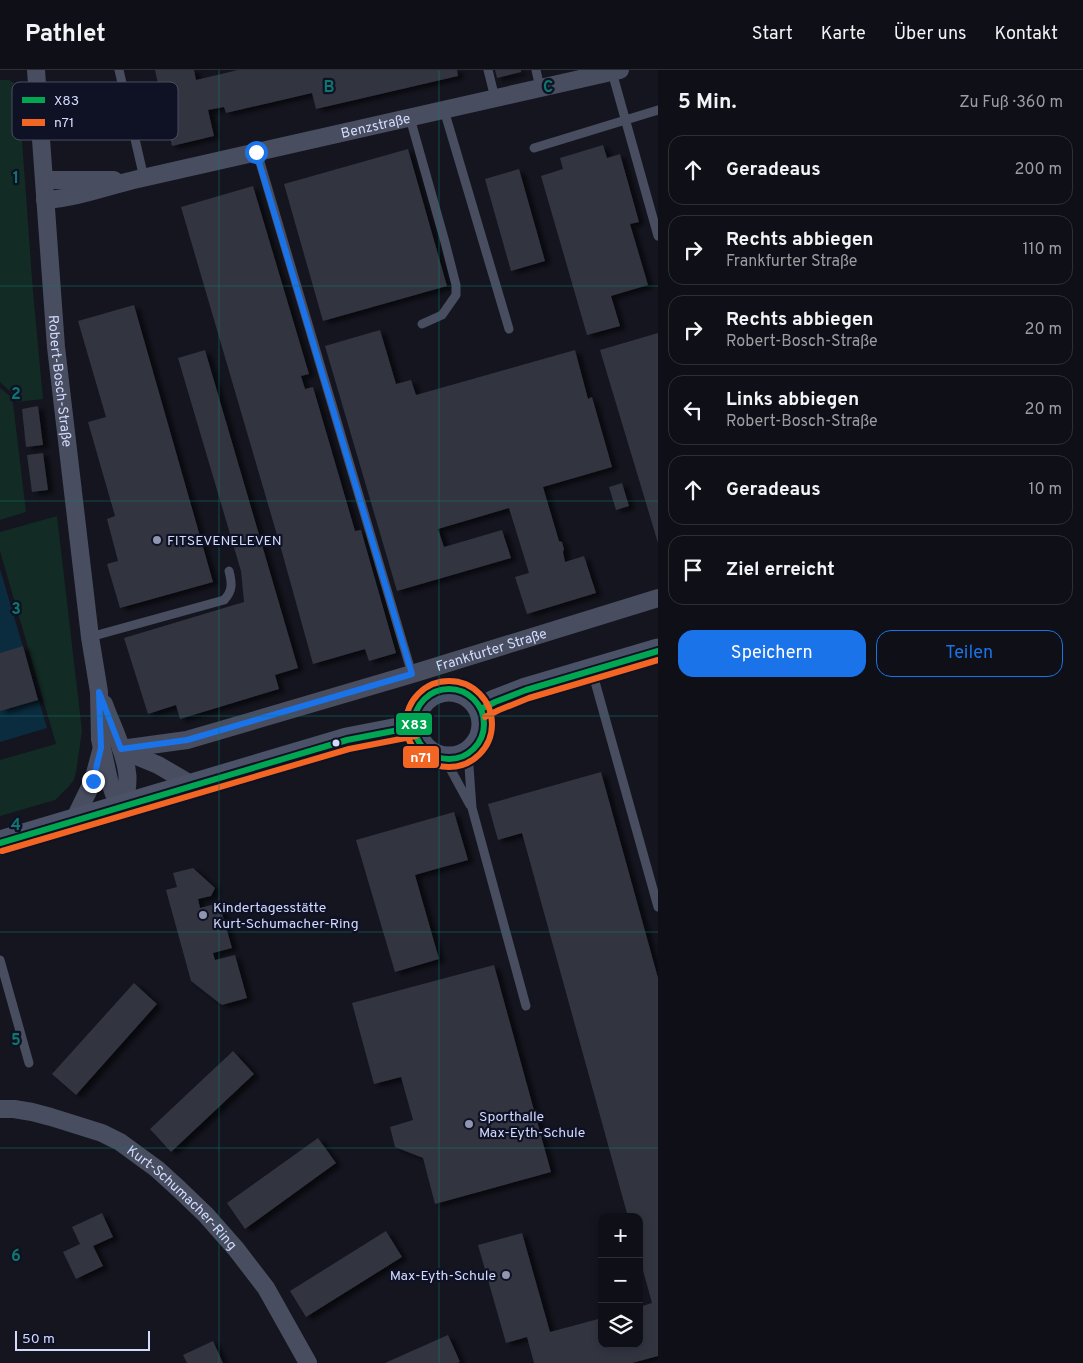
<!DOCTYPE html>
<html lang="de">
<meta charset="utf-8">
<style>
body{margin:0;font-family:Overpass,sans-serif;background:#1d1e24;color:#f1f3f6}
.controls{position:absolute;right:15px;bottom:15px;display:grid;overflow:hidden;border-radius:10px;box-shadow:0 2px 8px #0003}
.controls button{width:45px;height:45px;display:grid;place-items:center;padding:0;border:0;border-bottom:1px solid #2f3036;background:#0f1017;color:#f1f3f6;font:25px sans-serif}
.scale{position:absolute;left:15px;bottom:12px;width:135px;box-sizing:border-box;padding-left:5px;border:2px solid #d2dafe;border-top:0;font-size:14px;line-height:18px;white-space:nowrap;color:#d2dafe;-webkit-text-stroke:4px #0f1124;paint-order:stroke}
.stop{position:absolute;width:15px;height:15px;margin:-11px;border:4px solid #1a73e8;border-radius:50%;background:#fff}
.stop.end{background:#1a73e8;border-color:#fff;box-shadow:0 1px 5px #0008}
.list{margin:0;padding:0;list-style:none}
h2{display:flex;justify-content:space-between;align-items:center;height:65px;margin:0;padding:0 20px;font-size:21px}
h2 small{font-size:16px;font-weight:400;color:#9b9da1}
.list li{display:grid;grid-template-columns:32px 1fr auto;gap:15px;align-items:center;box-sizing:border-box;height:70px;margin:0 10px 10px;padding:0 10px;border:1px solid #2f3036;border-radius:15px}
.list b{display:block;font-size:19px;white-space:nowrap}
.list p{margin:0;font-size:16px;white-space:nowrap;color:#9b9da1}
.list em{font-size:16px;font-style:normal;color:#9b9da1}
.actions{display:flex;gap:10px;padding:15px 20px}
.actions a{flex:1;padding:11px 0;border:1px solid #1a73e8;border-radius:15px;text-align:center;font-size:18px;color:#1a73e8}
.actions .main{background:#1a73e8;color:#fff}
.icon{flex:none;width:28px;height:28px;fill:none;stroke:currentColor;stroke-width:2;stroke-linecap:round;stroke-linejoin:round}
.map{position:relative;flex:none;width:658px;height:1293px;overflow:hidden}
header{display:flex;align-items:center;gap:30px;box-sizing:border-box;height:70px;padding:0 25px;background:#0f1017;border-bottom:1px solid #2f3036}
header strong{font-size:24px}
nav{display:flex;gap:28px;margin-inline-start:auto;font-size:18px}
main{display:flex}
aside{flex:1;background:#0f1017}
.map>svg:first-child{display:block}
</style>
<header>
<strong>Pathlet</strong>
<nav><a>Start</a><a>Karte</a><a>Über uns</a><a>Kontakt</a></nav>
</header>
<main>
<div class="map">
<svg width="658" height="1293" viewBox="0 0 658 1293">
<defs>
<filter id="shadow"><feDropShadow dx="5.5" dy="3" stdDeviation="2.5" flood-color="#0009"/></filter>
</defs>
<rect width="100%" height="100%" fill="#14151f"/>
<path fill="#122b24" d="M 0,10 L 9,10 L 18,15 L 33,222 L 43,329 L 17,332 L 15,326 L 0,312 Z
M 0,318 L 10,326 L 13,333 L 26,442 L 0,450 Z
M 57,446 L 82,661 L 76,702 L 74,710 L 69,716 L 55,730 L 0,746 L 0,690 L 56,674 L 0,481 L 0,462 Z"/>
<path fill="#0b2c3e" d="M 0,499 L 47,658 L 0,672 Z"/>
<path fill="#323441" filter="url(#shadow)" d="M 155,0 L 194,0 L 196,10 L 238,0 L 457,0 L 458,6 L 316,39 L 312,23 L 226,43 L 224,37 L 208,40 L 214,66 L 172,76 Z
M 495,0 L 521,0 L 521,2 L 497,8 Z
M 603,75 L 607,88 L 620,84 L 639,152 L 630,154 L 648,215 L 611,226 L 620,256 L 587,265 L 541,106 L 563,99 L 560,88 Z
M 408,79 L 447,216 L 323,251 L 284,114 Z
M 519,99 L 545,191 L 511,201 L 485,109 Z
M 253,116 L 309,304 L 301,306 L 305,319 L 313,317 L 355,461 L 361,460 L 396,583 L 369,591 L 365,579 L 313,594 L 282,482 L 181,137 Z
M 134,235 L 213,512 L 120,538 L 107,494 L 118,491 L 107,449 L 115,446 L 88,352 L 106,347 L 78,251 Z
M 380,260 L 396,314 L 411,310 L 416,325 L 575,280 L 588,329 L 592,327 L 612,397 L 543,417 L 559,471 L 562,472 L 564,479 L 563,482 L 565,492 L 584,486 L 596,523 L 527,544 L 515,507 L 529,503 L 509,438 L 438,459 L 444,477 L 502,460 L 511,488 L 397,521 L 325,276 Z
M 658,263 L 658,473 L 600,280 Z
M 205,280 L 298,598 L 275,605 L 279,619 L 180,649 L 176,635 L 148,644 L 124,568 L 244,532 L 241,501 L 178,288 Z
M 38,336 L 43,375 L 26,377 L 22,339 Z
M 43,383 L 48,420 L 32,422 L 27,385 Z
M 622,413 L 629,436 L 616,440 L 609,417 Z
M 23,576 L 38,630 L 0,641 L 0,583 Z
M 601,702 L 658,908 L 658,1286 L 632,1293 L 534,1293 L 527,1267 L 506,1273 L 478,1175 L 522,1163 L 550,1262 L 602,1248 L 602,1274 L 639,1274 L 639,1237 L 652,1233 L 639,1186 L 639,1147 L 628,1147 L 522,763 L 498,770 L 488,734 Z
M 454,742 L 468,790 L 415,805 L 439,889 L 395,902 L 356,770 Z
M 193,798 L 215,818 L 211,826 L 198,829 L 200,838 L 219,833 L 232,878 L 213,883 L 215,890 L 235,885 L 247,928 L 222,935 L 191,911 L 166,820 L 177,817 L 173,803 Z
M 494,895 L 551,1102 L 435,1134 L 423,1088 L 395,1077 L 390,1057 L 413,1050 L 401,1007 L 374,1014 L 352,933 Z
M 134,913 L 157,934 L 76,1025 L 52,1004 Z
M 233,981 L 254,1004 L 171,1082 L 150,1059 Z
M 318,1068 L 336,1093 L 245,1159 L 227,1133 Z
M 102,1143 L 113,1167 L 93,1176 L 103,1196 L 76,1209 L 63,1182 L 80,1174 L 72,1157 Z
M 386,1161 L 402,1187 L 306,1247 L 290,1221 Z
M 448,1265 L 460,1292 L 457,1293 L 385,1293 Z
M 213,1271 L 223,1293 L 187,1293 L 183,1285 Z"/>
<g fill="none" stroke-linecap="round" stroke-linejoin="round">
<path stroke="#484e60" stroke-width="9" d="M 119,0 L 144,108
M 488,0 L 495,28
M 536,0 L 540,18
M 612,2 L 658,166
M 444,40 L 509,259
M 410,48 L 445,172 L 456,215 L 456,225 L 442,245 L 422,254
M 534,78 L 658,40
M 257,82 L 412,604
M 90,567 L 224,530 C 233,521 232,513 229,501
M 592,601 L 658,837
M 468,683 L 472,738 L 526,936
M 445,689 L 470,735
M 0,890 L 29,993"/>
<g stroke="#484e60" stroke-width="18">
<path id="s1" d="M 36,0 L 56,277 L 90,567 L 99,622 L 100,669 L 109,710 L 114,724 L 123,737"/>
<path d="M 44,110 L 114,110"/>
<path id="s2" d="M 45,130 C 77,128 107,116 138,109 L 620,0"/>
<path d="M 104,634 C 112,656 124,679 127,702 C 129,714 126,726 123,737"/>
<path id="s3" d="M 121,679 L 187,670 L 412,604 L 658,528"/>
<path d="M 122,680 L 158,695 L 194,716"/>
<path d="M 73,752 L 93,711 L 101,681"/>
<path id="s4" d="M 0,1039 L 14,1039 L 32,1042 L 51,1047 L 102,1063 L 120,1072 L 157,1099 L 179,1119 L 206,1145 L 236,1179 L 266,1218 L 308,1293"/>
</g>
<path stroke="#4b5166" stroke-width="25" d="M414 654a35 35 0 1 1 70 0a35 35 0 1 1-70 0Z
M 481,639 L 495,632 L 526,620 L 658,581
M 0,773 L 347,670 L 414,657"/>
<g stroke="#0f1124" stroke-width="10">
<path id="bus-1" d="M414 654a35 35 0 1 1 70 0a35 35 0 1 1-70 0Z
M 481,639 L 495,632 L 526,620 L 658,581
M 0,773 L 347,670 L 414,657"/>
</g>
<g stroke="#0f1124" stroke-width="10">
<path id="bus-2" d="M406 654a43 43 0 1 1 86 0a43 43 0 1 1-86 0Z
M 485,647 L 499,640 L 529,628 L 658,590
M 2,781 L 349,679 L 416,666"/>
</g>
<use href="#bus-1" stroke="#00a651" stroke-width="6"/>
<use href="#bus-2" stroke="#f26522" stroke-width="6"/>
</g>
<g fill="none" stroke-linecap="round" stroke-linejoin="round">
<path stroke="#1a73e8" stroke-width="6" d="M 93,711 L 101,678 L 99,622 L 121,679 L 187,670 L 412,604 L 256,82"/>
</g>
<path fill="none" stroke="#0f766e" stroke-width="1" stroke-opacity="0.55" d="M 219,0 L 219,1293M 439,0 L 439,1293M 0,216 L 658,216M 0,431 L 658,431M 0,646 L 658,646M 0,862 L 658,862M 0,1078 L 658,1078"/>
<g fill="#9095b0" stroke="#0f1124" stroke-width="2">
<circle cx="157" cy="470" r="5"/>
<circle cx="203" cy="845" r="5"/>
<circle cx="469" cy="1054" r="5"/>
<circle cx="506" cy="1205" r="5"/>
</g>
<circle fill="#d2dafe" stroke="#0f1124" stroke-width="2" cx="336" cy="673" r="4.5"/>
<g text-anchor="middle" stroke-width="4.5" stroke-linejoin="round" paint-order="stroke">
<g font-size="14" fill="#d2dafe" stroke="#0f1124">
<text dy="5" stroke="none"><textPath href="#s2" startOffset="339">Benzstraße</textPath></text>
<text dy="5" stroke="none"><textPath href="#s1" startOffset="312">Robert-Bosch-Straße</textPath></text>
<text dy="5" stroke="none"><textPath href="#s3" startOffset="384">Frankfurter Straße</textPath></text>
<text dy="5" stroke="none"><textPath href="#s4" startOffset="209">Kurt-Schumacher-Ring</textPath></text>
</g>
<g font-size="14" fill="#d2dafe" stroke="#0f1124" text-anchor="start">
<text x="167" y="475">FITSEVENELEVEN</text>
<text x="213" y="842">Kindertagesstätte<tspan x="213" dy="16">Kurt-Schumacher-Ring</tspan></text>
<text x="479" y="1051">Sporthalle<tspan x="479" dy="16">Max-Eyth-Schule</tspan></text>
<text x="496" y="1210" text-anchor="end">Max-Eyth-Schule</text>
</g>
</g>
<rect x="12" y="12" width="166" height="58" rx="8" fill="#0f1124" stroke="#4a4d65" stroke-width="1"/>
<rect x="22" y="27" width="23" height="6" fill="#00a651"/>
<rect x="22" y="49" width="23" height="7" fill="#f26522"/>
<g font-size="14" fill="#d2dafe">
<text x="54" y="35">X83</text>
<text x="54" y="57">n71</text>
</g>
<g font-size="16" text-anchor="middle" font-weight="bold" fill="#0f766e" stroke="#0f1124" stroke-width="4.5" stroke-linejoin="round" paint-order="stroke">
<text x="329" y="22">B</text>
<text x="548" y="22">C</text>
<text x="16" y="113">1</text>
<text x="16" y="329">2</text>
<text x="16" y="544">3</text>
<text x="16" y="760">4</text>
<text x="16" y="975">5</text>
<text x="16" y="1191">6</text>
</g>
<g stroke="#0f1124" stroke-width="2">
<rect x="395" y="642" width="38" height="24" rx="5" fill="#00a651"/>
<rect x="402" y="675" width="38" height="24" rx="5" fill="#f26522"/>
</g>
<g font-size="14" text-anchor="middle" font-weight="bold" fill="#fff">
<text x="414" y="659">X83</text>
<text x="421" y="692">n71</text>
</g>
</svg>
<div class="controls">
<button>+</button>
<button>−</button>
<button><svg class="icon" aria-label="layers" viewBox="0 0 24 24"><path d="M12 4l9 5-9 5-9-5zM3 14l9 5 9-5"/></svg></button>
</div>
<div class="scale">50 m</div>
<div class="stop" style="left:256px;top:82px"></div>
<div class="stop end" style="left:93px;top:711px"></div>
</div>
<aside>
<h2>5 Min.<small>Zu Fuß · 360 m</small></h2>
<ul class="list">
<li><svg class="icon" aria-label="ahead" viewBox="0 0 24 24"><path d="M12 20V5M6 11l6-6 6 6"/></svg><div><b>Geradeaus</b></div><em>200 m</em></li>
<li><svg class="icon" aria-label="right" viewBox="0 0 24 24"><path d="M7 20v-9h11M14 6l5 5-5 5"/></svg><div><b>Rechts abbiegen</b><p>Frankfurter Straße</p></div><em>110 m</em></li>
<li><svg class="icon" aria-label="right" viewBox="0 0 24 24"><path d="M7 20v-9h11M14 6l5 5-5 5"/></svg><div><b>Rechts abbiegen</b><p>Robert-Bosch-Straße</p></div><em>20 m</em></li>
<li><svg class="icon" aria-label="left" viewBox="0 0 24 24"><path d="M17 20v-9H6M10 6l-5 5 5 5"/></svg><div><b>Links abbiegen</b><p>Robert-Bosch-Straße</p></div><em>20 m</em></li>
<li><svg class="icon" aria-label="ahead" viewBox="0 0 24 24"><path d="M12 20V5M6 11l6-6 6 6"/></svg><div><b>Geradeaus</b></div><em>10 m</em></li>
<li><svg class="icon" aria-label="arrive" viewBox="0 0 24 24"><path d="M6 21V4h12l-3 4 3 4H6"/></svg><div><b>Ziel erreicht</b></div></li>
</ul>
<div class="actions"><a class="main">Speichern</a><a>Teilen</a></div>
</aside>
</main>
